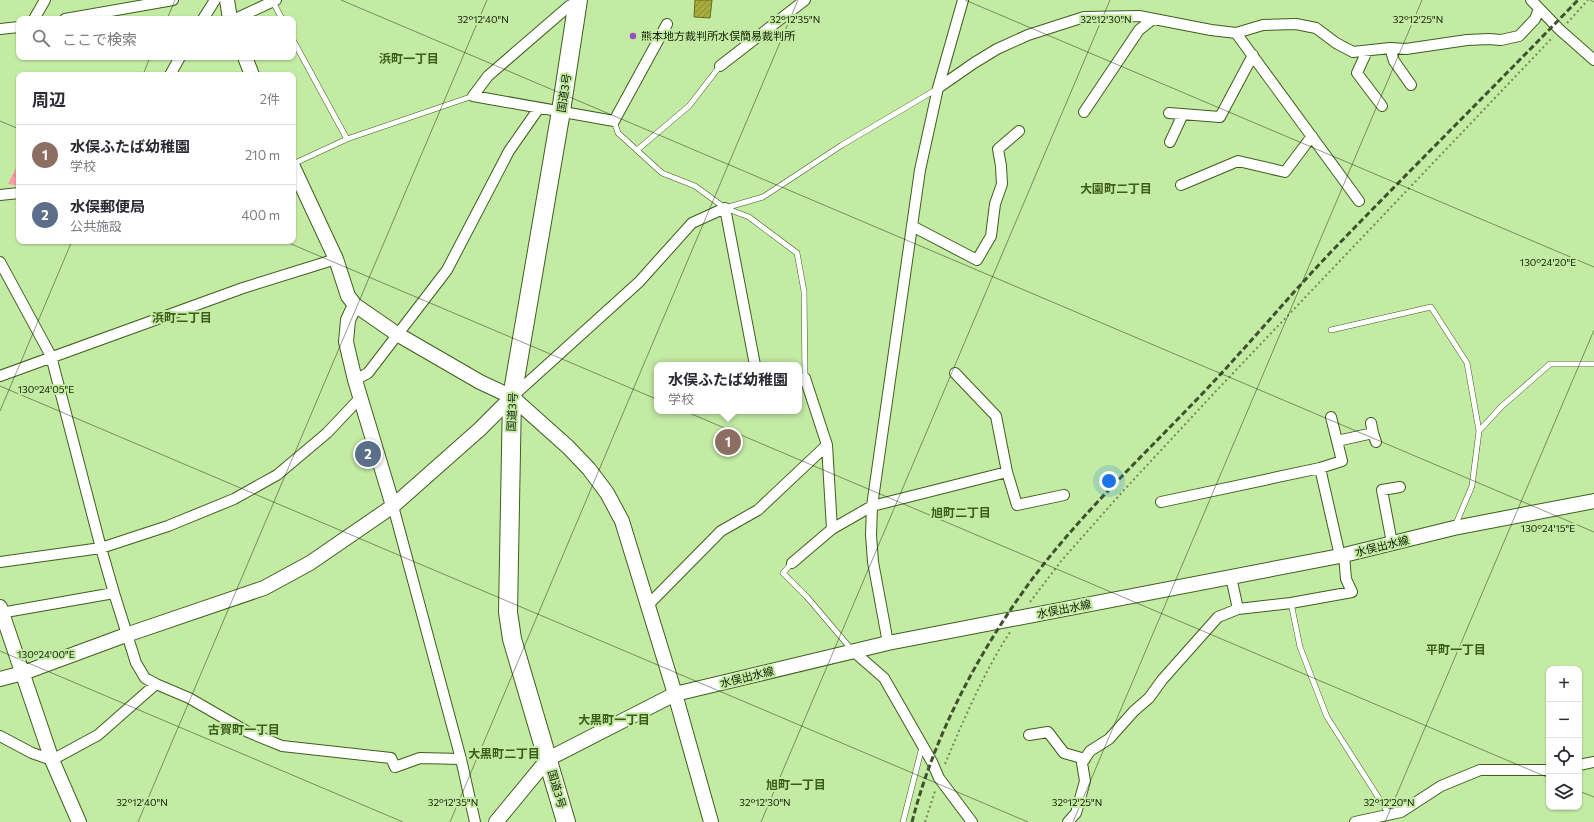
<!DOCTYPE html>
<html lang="ja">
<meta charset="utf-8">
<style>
body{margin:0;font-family:Commissioner,"Noto Sans JP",sans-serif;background:#f2f2f3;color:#2b2b33}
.controls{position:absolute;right:12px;bottom:12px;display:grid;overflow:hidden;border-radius:8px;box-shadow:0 1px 3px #0004}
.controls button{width:36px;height:36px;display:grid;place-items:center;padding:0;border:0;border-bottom:1px solid #e1e1e2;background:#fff;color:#2b2b33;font:20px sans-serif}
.you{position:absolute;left:1109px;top:481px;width:14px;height:14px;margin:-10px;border:3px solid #fff;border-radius:50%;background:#1a73e8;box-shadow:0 0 0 6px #1a73e833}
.badge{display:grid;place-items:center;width:26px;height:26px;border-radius:50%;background:#984fc1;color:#fff;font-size:13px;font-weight:700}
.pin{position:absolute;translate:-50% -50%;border:2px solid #fff;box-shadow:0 1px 4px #0006}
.popup{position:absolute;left:654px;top:362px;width:148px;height:52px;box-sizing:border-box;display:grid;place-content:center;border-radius:8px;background:#fff;filter:drop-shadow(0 1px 3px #0005);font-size:13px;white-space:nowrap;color:#7c7c81}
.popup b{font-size:15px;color:#2b2b33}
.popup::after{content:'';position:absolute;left:50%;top:100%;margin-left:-8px;border:8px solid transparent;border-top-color:#fff}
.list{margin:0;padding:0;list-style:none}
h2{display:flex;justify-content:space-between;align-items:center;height:52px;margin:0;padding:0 16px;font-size:17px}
h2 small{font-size:13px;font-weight:400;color:#7c7c81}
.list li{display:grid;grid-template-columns:26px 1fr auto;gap:12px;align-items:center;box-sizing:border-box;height:60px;padding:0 16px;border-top:1px solid #e1e1e2}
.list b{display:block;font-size:15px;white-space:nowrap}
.list p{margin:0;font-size:13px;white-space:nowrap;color:#7c7c81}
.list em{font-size:13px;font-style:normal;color:#7c7c81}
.icon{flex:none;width:22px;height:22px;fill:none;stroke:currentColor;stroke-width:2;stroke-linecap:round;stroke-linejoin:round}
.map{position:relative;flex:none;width:1594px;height:822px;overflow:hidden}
.search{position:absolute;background:#fff;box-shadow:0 1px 3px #0004;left:16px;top:16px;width:280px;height:44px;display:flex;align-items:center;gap:10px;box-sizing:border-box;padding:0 14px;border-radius:8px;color:#7c7c81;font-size:15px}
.panel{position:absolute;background:#fff;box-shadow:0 1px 3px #0004;left:16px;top:72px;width:280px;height:172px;border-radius:8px}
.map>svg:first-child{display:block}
</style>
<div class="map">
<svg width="1594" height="822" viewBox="0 0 1594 822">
<defs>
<pattern id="park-tufts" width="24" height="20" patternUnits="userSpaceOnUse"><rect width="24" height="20" fill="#fc9ba8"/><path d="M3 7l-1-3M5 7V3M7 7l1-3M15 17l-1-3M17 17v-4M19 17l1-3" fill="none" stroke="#d7858f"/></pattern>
<pattern id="building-hatch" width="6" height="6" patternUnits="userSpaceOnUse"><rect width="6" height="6" fill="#a7ac3f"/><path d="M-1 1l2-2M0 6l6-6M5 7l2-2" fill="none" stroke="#878b33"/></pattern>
</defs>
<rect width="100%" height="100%" fill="#c4eba4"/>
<path fill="url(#park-tufts)" d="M 19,162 L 19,186 L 8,184 Z"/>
<path fill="url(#building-hatch)" stroke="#696c19" d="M 695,0 L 712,0 L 710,18 L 694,17 Z"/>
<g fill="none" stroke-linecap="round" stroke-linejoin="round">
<g stroke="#3e5f1d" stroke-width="6">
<path id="lane" d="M 273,2 L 282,19
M 293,40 L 347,139
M 614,121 L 618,133 L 662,173 L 695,186 L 725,208 L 749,217 L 797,253 L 804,291 L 805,378
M 637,150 L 689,106 L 720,66
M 293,164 L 347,139 L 473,96
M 725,208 L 763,197 L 842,145 L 937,89
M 1331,330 L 1431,307 L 1467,363 L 1479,431
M 1455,526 L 1472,486 L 1479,431 L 1501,407 L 1550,364 L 1594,364
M 792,563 L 783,573 L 807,597 L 852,650
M 1291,603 L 1300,647 L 1327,717 L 1389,814
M 903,822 L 922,747"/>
</g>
<g stroke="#3e5f1d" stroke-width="12">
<path id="street" d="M 1531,0 L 1560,30 L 1594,60
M 578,4 L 569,6 L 488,76 L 473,96 L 614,121 L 667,24
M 34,19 L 45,0
M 65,19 L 173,0
M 203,19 L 215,0
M 235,19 L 276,0
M 0,29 L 19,27
M 1236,33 L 1359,201
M 1390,48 L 1394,61 L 1411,85
M 1367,51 L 1357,73 L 1382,106
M 720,66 L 805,0
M 170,75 L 180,57
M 938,88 L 974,63 L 997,49 L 1028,35 L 1084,17 L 1139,16 L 1211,30 L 1236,33 L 1263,25 L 1296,24 L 1316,28 L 1336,43 L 1353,52 L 1390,48 L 1406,49 L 1467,40 L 1489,39 L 1501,40 L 1519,36 L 1535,19 L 1539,9
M 1084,112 L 1139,30 L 1153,19
M 1169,113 L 1220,117 L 1253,55
M 1170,142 L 1183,114
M 1181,185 L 1238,161 L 1285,172 L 1312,136
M 0,195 L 19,193
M 912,226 L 977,260 L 991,236 L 995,204 L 1002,184 L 1001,166 L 998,149 L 1019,131
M 0,262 L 51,356 L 101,548 L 114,593 L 136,663 L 145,678 L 156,684 L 189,698 L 248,732 L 282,746 L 391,758 L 395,767 L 420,758 L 461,759
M 955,373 L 996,416 L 1007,472
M 0,376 L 243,288 L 336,259
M 355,380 L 368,373 L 447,270 L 509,151 L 539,108
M 799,380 L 805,378 L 827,445 L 832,529 L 872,506 L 1007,472 L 1017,505 L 1064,495
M 513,396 L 639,282 L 692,223 L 725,208 L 755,365
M 1331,417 L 1342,461 L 1320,468 L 1340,556
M 1373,433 L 1376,442
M 1337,441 L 1373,433 L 1371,423
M 1161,502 L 1320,468
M 393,506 L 461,759 L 475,822
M 1392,543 L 1382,490 L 1400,487
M 0,562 L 101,548 L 168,526 L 234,499 L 277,475 L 327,433 L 361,397
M 792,563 L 832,529
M 1231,577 L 1238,609
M 648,605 L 721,531 L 758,510 L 827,445
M 0,613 L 114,593
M 888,643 L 873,562 L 871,535 L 872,506 L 920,170 L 938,88 L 963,0
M 853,651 L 884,678 L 932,762 L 939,778 L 972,822
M 1029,735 L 1048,732 L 1064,753 L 1085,759
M 0,736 L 32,753 L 52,760 L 98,735 L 156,684
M 1579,765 L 1594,762
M 1068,822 L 1076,813 L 1085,781 L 1082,763 L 1090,751 L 1109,739 L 1134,711 L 1149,698 L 1162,680 L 1218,617 L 1238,609 L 1291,603 L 1352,592 L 1346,579 L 1344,555
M 1355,822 L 1401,812 L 1441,786 L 1480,770 L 1549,770"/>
</g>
<g stroke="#3e5f1d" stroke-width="16">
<path id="secondary" d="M 227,0 L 230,19
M 245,57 L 252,75
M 293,167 L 336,259 L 348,296 L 355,305 L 397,334 L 480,382 L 512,397 L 568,447 L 589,469 L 607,493 L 622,521 L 675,694 L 711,822
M 355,305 L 348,320 L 346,342 L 355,380 L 393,506
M 0,607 L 52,760 L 79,822
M 0,679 L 23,673 L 126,635 L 264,588 L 310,563 L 393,506 L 480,429 L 512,397
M 496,822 L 548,759 L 675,694 L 888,643 L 1340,556 L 1454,528 L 1594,501"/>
</g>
<g stroke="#3e5f1d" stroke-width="20">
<path id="highway" d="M 566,822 L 512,639 L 508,612 L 512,397 L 561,111 L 578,0"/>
</g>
<path stroke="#6f8a58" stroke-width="2" stroke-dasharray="2 3" stroke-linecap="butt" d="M 1567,23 L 1588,0
M 1030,602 L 1062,560 L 1124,490 L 1217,390 L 1553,37
M 945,764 C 964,719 983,674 1010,632
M 925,822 L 935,791"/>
<use href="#lane" stroke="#fff" stroke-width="5"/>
<use href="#street" stroke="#fff" stroke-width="10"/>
<use href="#secondary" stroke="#fff" stroke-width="14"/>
<use href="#highway" stroke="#fff" stroke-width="18"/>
<path stroke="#3e532d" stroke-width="3" stroke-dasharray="6 3" stroke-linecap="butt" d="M 912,822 C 934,736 978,653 1030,582 C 1084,509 1156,444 1218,377 C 1256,336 1292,293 1330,253 C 1412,168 1496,85 1578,0"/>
</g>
<path fill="none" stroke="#101e04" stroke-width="1" stroke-opacity="0.45" d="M 341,0 L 1594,532M 965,0 L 1594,267M 1590,0 L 1594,2M 167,19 L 175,0M 143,75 L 150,57M 0,121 L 19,129M 284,241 L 1549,778M 0,386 L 1028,822M 0,411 L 72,241M 0,651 L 403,822M 1579,791 L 1594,797M 138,822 L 487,0M 450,822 L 798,0M 761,822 L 1110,0M 1073,822 L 1422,0M 1385,822 L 1594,330"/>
<circle fill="#984fc1" stroke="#c4eba4" stroke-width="1.5" cx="633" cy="36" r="4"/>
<g text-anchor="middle" stroke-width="4" stroke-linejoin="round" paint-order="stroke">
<g font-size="11" fill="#101e04" stroke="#c4eba4" text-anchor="start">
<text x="641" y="40">熊本地方裁判所水俣簡易裁判所</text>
</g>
<g font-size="11" fill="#101e04" stroke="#c4eba4">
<text transform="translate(564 93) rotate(-81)" y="4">国道3号</text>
<text transform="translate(512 412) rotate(-87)" y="4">国道3号</text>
<text transform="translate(1382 546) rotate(-14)" y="4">水俣出水線</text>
<text transform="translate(1064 609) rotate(-11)" y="4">水俣出水線</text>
<text transform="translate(747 677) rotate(-14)" y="4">水俣出水線</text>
<text transform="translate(557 789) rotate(74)" y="4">国道3号</text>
</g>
<g font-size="12" font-weight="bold" fill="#3c5d1a" stroke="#c4eba4">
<text x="409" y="63">浜町一丁目</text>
<text x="1116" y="193">大園町二丁目</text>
<text x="182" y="322">浜町二丁目</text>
<text x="961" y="517">旭町二丁目</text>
<text x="1456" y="654">平町一丁目</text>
<text x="614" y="724">大黒町一丁目</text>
<text x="244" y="734">古賀町一丁目</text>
<text x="504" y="758">大黒町二丁目</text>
<text x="796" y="789">旭町一丁目</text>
</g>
</g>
<g font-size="10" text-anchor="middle" fill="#101e04" stroke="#c4eba4" stroke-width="4" stroke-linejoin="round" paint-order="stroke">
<text x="1418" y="23">32°12'25"N</text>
<text x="483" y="23">32°12'40"N</text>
<text x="795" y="23">32°12'35"N</text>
<text x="1106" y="23">32°12'30"N</text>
<text x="1548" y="266">130°24'20"E</text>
<text x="46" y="393">130°24'05"E</text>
<text x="1548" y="532">130°24'15"E</text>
<text x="46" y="658">130°24'00"E</text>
<text x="142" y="806">32°12'40"N</text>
<text x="453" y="806">32°12'35"N</text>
<text x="765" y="806">32°12'30"N</text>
<text x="1077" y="806">32°12'25"N</text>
<text x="1389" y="806">32°12'20"N</text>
</g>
</svg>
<div class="controls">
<button>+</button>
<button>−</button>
<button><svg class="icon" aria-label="locate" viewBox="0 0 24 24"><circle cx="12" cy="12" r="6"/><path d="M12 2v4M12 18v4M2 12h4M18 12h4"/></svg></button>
<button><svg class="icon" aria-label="layers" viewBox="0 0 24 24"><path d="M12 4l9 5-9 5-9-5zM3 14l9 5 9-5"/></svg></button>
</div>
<div class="you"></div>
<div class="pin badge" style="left:728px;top:442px;background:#8d6e63">1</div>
<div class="popup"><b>水俣ふたば幼稚園</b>学校</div>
<div class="pin badge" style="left:368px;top:454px;background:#5c6f8a">2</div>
<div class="search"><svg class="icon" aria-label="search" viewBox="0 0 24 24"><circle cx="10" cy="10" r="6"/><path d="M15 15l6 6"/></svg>ここで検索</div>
<section class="panel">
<h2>周辺<small>2件</small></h2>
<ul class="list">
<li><span class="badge" style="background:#8d6e63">1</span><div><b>水俣ふたば幼稚園</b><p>学校</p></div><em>210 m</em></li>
<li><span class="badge" style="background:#5c6f8a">2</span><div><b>水俣郵便局</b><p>公共施設</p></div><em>400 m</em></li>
</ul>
</section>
</div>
